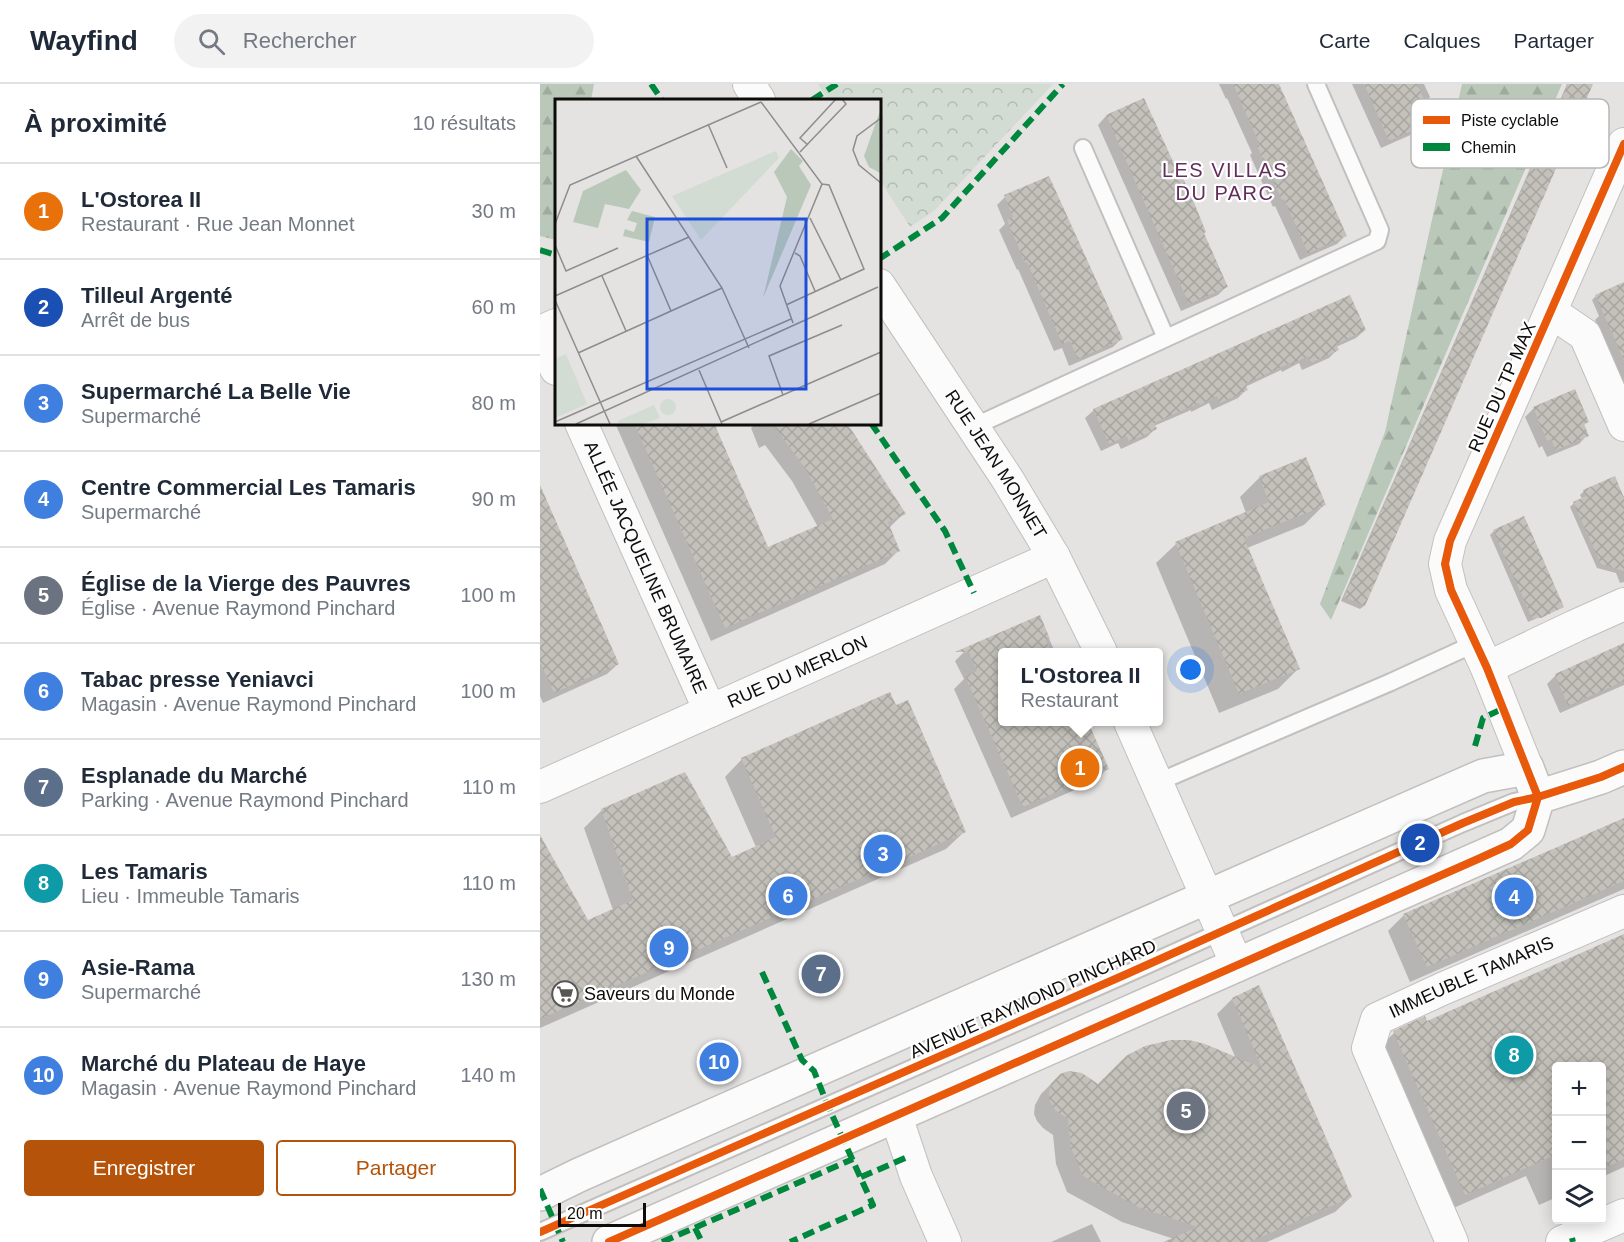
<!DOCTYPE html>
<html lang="fr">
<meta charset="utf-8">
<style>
body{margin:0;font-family:Arial,sans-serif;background:#f2f2f3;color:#1f2937}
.controls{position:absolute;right:18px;bottom:18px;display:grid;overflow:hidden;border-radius:6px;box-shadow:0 3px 15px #0003}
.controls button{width:54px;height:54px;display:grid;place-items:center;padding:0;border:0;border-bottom:2px solid #e0e1e3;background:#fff;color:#1f2937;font:30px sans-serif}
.scale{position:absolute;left:18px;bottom:15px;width:88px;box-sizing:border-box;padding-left:6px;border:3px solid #0d0c0b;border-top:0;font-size:16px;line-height:21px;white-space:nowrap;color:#0d0c0b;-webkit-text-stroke:4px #fff;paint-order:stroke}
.you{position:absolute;left:651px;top:586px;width:21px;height:21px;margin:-15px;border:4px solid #fff;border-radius:50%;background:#1a73e8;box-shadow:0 0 0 9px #1a73e833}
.badge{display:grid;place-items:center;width:39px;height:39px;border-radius:50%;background:#b45309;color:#fff;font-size:20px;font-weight:700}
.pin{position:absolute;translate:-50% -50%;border:3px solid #fff;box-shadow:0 2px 6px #0006}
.popup{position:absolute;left:458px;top:564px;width:165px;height:78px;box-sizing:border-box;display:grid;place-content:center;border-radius:6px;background:#fff;filter:drop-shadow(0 2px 4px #0005);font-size:20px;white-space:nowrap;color:#747a83}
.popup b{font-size:22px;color:#1f2937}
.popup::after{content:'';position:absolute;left:50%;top:100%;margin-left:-12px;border:12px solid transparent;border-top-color:#fff}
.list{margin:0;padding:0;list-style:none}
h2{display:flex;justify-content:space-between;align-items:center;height:78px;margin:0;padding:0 24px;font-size:26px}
h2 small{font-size:20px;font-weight:400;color:#747a83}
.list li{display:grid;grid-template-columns:39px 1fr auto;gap:18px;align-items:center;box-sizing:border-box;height:96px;padding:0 24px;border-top:2px solid #e0e1e3}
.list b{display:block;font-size:22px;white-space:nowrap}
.list p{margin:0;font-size:20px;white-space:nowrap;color:#747a83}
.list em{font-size:20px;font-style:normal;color:#747a83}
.actions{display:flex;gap:12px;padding:18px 24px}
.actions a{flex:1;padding:14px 0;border:2px solid #b45309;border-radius:6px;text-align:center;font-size:21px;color:#b45309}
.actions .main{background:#b45309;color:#fff}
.icon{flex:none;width:33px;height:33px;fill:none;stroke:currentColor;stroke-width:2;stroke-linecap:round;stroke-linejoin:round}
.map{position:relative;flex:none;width:1084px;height:1158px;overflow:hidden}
header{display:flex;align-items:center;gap:36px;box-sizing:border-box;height:84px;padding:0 30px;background:#fff;border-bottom:2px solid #e0e1e3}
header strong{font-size:28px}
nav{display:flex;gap:33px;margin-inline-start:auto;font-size:21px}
.search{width:420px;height:54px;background:#f2f2f3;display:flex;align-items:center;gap:15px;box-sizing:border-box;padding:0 21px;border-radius:33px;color:#747a83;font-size:22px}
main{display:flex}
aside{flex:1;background:#fff}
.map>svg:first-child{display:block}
</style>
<header>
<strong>Wayfind</strong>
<div class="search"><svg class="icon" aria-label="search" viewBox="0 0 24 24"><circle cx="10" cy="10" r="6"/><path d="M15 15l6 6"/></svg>Rechercher</div>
<nav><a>Carte</a><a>Calques</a><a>Partager</a></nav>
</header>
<main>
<aside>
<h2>À proximité<small>10 résultats</small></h2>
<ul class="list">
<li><span class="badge" style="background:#e8710a">1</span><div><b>L'Ostorea II</b><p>Restaurant · Rue Jean Monnet</p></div><em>30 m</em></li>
<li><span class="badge" style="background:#1a4fb4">2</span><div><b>Tilleul Argenté</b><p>Arrêt de bus</p></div><em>60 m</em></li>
<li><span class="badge" style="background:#3f7fe0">3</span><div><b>Supermarché La Belle Vie</b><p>Supermarché</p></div><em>80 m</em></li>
<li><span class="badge" style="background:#3f7fe0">4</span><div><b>Centre Commercial Les Tamaris</b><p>Supermarché</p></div><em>90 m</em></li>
<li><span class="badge" style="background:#6b7280">5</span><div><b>Église de la Vierge des Pauvres</b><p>Église · Avenue Raymond Pinchard</p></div><em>100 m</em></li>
<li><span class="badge" style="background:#3f7fe0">6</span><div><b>Tabac presse Yeniavci</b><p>Magasin · Avenue Raymond Pinchard</p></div><em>100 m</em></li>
<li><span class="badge" style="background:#5c6f8a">7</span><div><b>Esplanade du Marché</b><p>Parking · Avenue Raymond Pinchard</p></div><em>110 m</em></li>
<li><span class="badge" style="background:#0f9aa8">8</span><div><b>Les Tamaris</b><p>Lieu · Immeuble Tamaris</p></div><em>110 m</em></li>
<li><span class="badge" style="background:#3f7fe0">9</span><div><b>Asie-Rama</b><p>Supermarché</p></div><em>130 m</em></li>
<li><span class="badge" style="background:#3f7fe0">10</span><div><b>Marché du Plateau de Haye</b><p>Magasin · Avenue Raymond Pinchard</p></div><em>140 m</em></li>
</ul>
<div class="actions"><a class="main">Enregistrer</a><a>Partager</a></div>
</aside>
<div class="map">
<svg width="1084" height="1158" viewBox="0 0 1084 1158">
<defs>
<pattern id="forest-firs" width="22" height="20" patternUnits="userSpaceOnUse" patternTransform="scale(1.5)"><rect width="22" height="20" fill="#b9c8b9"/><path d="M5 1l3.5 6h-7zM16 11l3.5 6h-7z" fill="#9eab9e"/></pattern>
<pattern id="park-crowns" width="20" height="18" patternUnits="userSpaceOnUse" patternTransform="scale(1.5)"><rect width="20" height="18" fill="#d2dcd3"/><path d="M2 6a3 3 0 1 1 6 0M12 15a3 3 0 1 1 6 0" fill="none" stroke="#b3bcb4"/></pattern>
<pattern id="building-cross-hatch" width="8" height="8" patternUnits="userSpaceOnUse" patternTransform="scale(1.5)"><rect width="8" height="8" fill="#c3c1ba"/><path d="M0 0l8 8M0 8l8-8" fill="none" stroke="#a6a59f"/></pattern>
</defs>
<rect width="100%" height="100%" fill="#e4e3e2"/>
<path fill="url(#forest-firs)" d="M 0,0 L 54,0 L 51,16 L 16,16 L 16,156 L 0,152 Z
M 922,0 L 1022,0 L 791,536 L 780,520 L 845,348 Z"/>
<path fill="url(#park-crowns)" d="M 278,0 L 513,0 L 394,127 L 370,143 L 339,95 L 339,16 L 288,16 Z"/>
<path fill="#0003" d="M 679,0 L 738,0 L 805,152 L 797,160 L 760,176 L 735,122 L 733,123 L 710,71 L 712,69 L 687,14 L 686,15 Z
M 812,0 L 884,0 L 890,13 L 884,19 L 892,37 L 884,45 L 841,64 Z
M 1027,0 L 1051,0 L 824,522 L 820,525 L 801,517 Z
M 603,16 L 687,202 L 678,211 L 641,227 L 558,41 L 566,32 Z
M 465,113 L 581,255 L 573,263 L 529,282 L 522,264 L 514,267 L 478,185 L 477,186 L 459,146 L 465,140 L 457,121 Z
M 1084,199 L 1084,302 L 1055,236 L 1059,232 L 1052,216 L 1056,212 Z
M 825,246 L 816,254 L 796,263 L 797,266 L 789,274 L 762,286 L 759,279 L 742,288 L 741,286 L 705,303 L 706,306 L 698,314 L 672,326 L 669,319 L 651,328 L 651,326 L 614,342 L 615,345 L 607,353 L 581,365 L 578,359 L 561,367 L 545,334 L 554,326 Z
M 1034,307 L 1047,338 L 1043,342 L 1047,351 L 1039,360 L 1007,373 L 1002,362 L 999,364 L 985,333 L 994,324 Z
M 75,339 L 172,339 L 227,465 L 278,443 L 252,397 L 225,361 L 219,364 L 211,344 L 216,339 L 305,339 L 364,429 L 349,444 L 359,466 L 345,480 L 171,557 Z
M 720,393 L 784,421 L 764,441 L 707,464 L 758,585 L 738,605 L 679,629 L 616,479 L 636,460 L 706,429 L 700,413 Z
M 0,404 L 78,580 L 67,590 L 3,619 L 0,612 Z
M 1044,407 L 1084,412 L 1084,498 L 1080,499 L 1076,489 L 1057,484 L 1030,423 L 1034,419 L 1042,415 L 1040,411 Z
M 954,447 L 1022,523 L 1020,525 L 1020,524 L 988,538 L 950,451 Z
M 499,533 L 515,568 L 462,568 L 462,638 L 546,638 L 567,685 L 555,697 L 471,734 L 414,605 L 424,595 L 415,577 L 427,565 Z
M 1084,561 L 1084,601 L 1020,629 L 1007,600 L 1016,591 Z
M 202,675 L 424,748 L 406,765 L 0,944 L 0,754 L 47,838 L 73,826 L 44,744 L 62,726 L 191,774 L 216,763 L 185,693 Z
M 1084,736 L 1084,805 L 870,898 L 848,847 L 864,831 Z
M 1084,852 L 1084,1083 L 1062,1093 L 1062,982 L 1017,982 L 1017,1113 L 999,1121 L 986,1092 L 909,1126 L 838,965 L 854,949 L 886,939 Z
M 692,915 L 811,1113 L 795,1128 L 727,1158 L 627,1158 L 634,1155 L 582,1138 L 527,1108 L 516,1080 L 513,1051 L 503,1044 L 497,1037 L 494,1030 L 495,1021 L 501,1010 L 517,994 L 559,1002 L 696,975 L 677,930 Z
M 552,1140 L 561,1158 L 511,1158 Z"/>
<path fill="url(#building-cross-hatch)" d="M 693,0 L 739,0 L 807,152 L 768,169 L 744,115 L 742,116 L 717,62 L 720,61 Z
M 824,0 L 877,0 L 894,37 L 849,57 Z
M 1028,0 L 1053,0 L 825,522 L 804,513 Z
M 604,14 L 641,95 L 643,94 L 655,121 L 666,148 L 664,149 L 688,203 L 649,220 L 566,31 Z
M 509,92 L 583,255 L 538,275 L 530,257 L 522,260 L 487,178 L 485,179 L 467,136 L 473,133 L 464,111 Z
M 1084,198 L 1084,276 L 1055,211 Z
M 810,211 L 826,246 L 796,260 L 799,266 L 771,279 L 768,272 L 751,281 L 750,279 L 705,300 L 708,306 L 680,319 L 677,312 L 660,321 L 659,319 L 614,339 L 617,345 L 589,358 L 587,352 L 569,360 L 553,325 Z
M 1035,305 L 1049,338 L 1044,340 L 1049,352 L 1016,366 L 1011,355 L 1007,357 L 993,323 Z
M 94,339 L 174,339 L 228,463 L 293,435 L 265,384 L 232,339 L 307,339 L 366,430 L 348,438 L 360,467 L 185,544 Z
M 766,373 L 786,421 L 704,454 L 760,585 L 699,610 L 635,458 L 729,418 L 719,392 Z
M 1075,392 L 1084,414 L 1084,487 L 1061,480 L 1033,418 L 1046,412 L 1043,406 Z
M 0,401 L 79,580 L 14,609 L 0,578 Z
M 984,432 L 1024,523 L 1001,534 L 992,534 L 953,446 Z
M 500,531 L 510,555 L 506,556 L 511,568 L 462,568 L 462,638 L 548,638 L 569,685 L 483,723 L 425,592 L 437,587 L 429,568 L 415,568 Z
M 1084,559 L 1084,597 L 1028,622 L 1015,590 Z
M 350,608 L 356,621 L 368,616 L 426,748 L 0,935 L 0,751 L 48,836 L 93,816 L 61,725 L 145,688 L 192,773 L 236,753 L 201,674 Z
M 1084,734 L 1084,797 L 887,883 L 863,830 Z
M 1084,850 L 1084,1075 L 1062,1085 L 1062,982 L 1017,982 L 1017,1070 L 925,1111 L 853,947 L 885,932 L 887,937 Z
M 719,901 L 812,1113 L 710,1158 L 623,1158 L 658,1143 L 598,1123 L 543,1092 L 531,1064 L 528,1035 L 515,1026 L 510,1018 L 509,1009 L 511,1000 L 520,990 L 529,987 L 542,989 L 558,1000 L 586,972 L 605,962 L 631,956 L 649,956 L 665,960 L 722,984 L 692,914 Z"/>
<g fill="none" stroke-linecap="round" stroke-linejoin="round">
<g stroke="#c1c0bf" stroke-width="20">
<path id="lane" d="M 543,64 L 626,254
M 433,343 L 837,157 L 840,146 L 776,0
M 616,699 L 851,598 L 936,559
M 0,1148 L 589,889 L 923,739 L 974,718 L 998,713"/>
</g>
<g stroke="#c1c0bf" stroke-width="34">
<g id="street">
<path d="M 209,0 L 219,16"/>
<path id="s1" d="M 339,201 L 468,396 L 514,473 L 561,568"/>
<path d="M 1010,230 L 1023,236 L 1045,251 L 1084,341"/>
<path d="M 16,241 L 0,248 L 16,285"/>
<path id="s2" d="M 41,339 L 170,627"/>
<path d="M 947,584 L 1035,542 L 1084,520"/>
<path d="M 590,638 L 697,881"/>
<path d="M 987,684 L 947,584 L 911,506 L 905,480 L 910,457 L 1084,60"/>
<path id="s3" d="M 0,703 L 514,473"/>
<path d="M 356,1032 L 376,1092 L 405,1158"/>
<path id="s4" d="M 912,1158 L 828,964 L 837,935 L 902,905 L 1084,827"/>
<path d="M 1022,1158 L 1084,1131"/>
</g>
</g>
<g stroke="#c1c0bf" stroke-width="36">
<path id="secondary" d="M 998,713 L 1061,693 L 1084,683
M 0,1110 L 39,1091 L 667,813 L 943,692 L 987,684 L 998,713 L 988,746 L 971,760 L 69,1158"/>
</g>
<use href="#lane" stroke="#fbfbfb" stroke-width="16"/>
<use href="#street" stroke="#fbfbfb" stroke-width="32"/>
<use href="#secondary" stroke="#fbfbfb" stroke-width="33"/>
<path stroke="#00873e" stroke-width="6" stroke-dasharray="12 6" stroke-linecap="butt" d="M 111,0 L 122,16
M 272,16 L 297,0
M 0,166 L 13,170 L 16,168
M 339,175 L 402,134 L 523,0
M 331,339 L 405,447 L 434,509
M 935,662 L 943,634 L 964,624
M 222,888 L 262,976 L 274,987 L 288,1022 L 333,1121 L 250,1158
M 321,1093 L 370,1072
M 0,1105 L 23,1158
M 155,1144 L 162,1158
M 1032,1154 L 1033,1158
M 122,1158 L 313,1075"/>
<g stroke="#fff" stroke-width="11">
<path id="cycleway" d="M 0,1148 L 589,889 L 923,739 L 974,718 L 998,713 L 1061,693 L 1084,683
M 69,1158 L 938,775 L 971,760 L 988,746 L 998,713 L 947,584 L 911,506 L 905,480 L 910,457 L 1084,60"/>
</g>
<use href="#cycleway" stroke="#e8590c" stroke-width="8"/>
</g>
<defs>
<g id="supermarket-ring" transform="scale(1.35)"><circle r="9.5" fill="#fff" stroke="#585756" stroke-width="1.5"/><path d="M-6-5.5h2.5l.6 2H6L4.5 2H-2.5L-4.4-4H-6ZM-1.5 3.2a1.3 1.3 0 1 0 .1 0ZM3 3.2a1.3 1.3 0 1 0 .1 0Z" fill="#585756"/></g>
</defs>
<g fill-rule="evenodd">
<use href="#supermarket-ring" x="25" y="910"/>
</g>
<g text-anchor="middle" stroke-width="4.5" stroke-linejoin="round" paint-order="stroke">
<g font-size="18" fill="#0d0c0b" stroke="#fff">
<text transform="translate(962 303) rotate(-66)" y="6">RUE DU TP MAX</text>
<text dy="6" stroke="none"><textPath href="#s1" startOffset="214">RUE JEAN MONNET</textPath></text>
<text dy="6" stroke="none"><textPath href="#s2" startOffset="158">ALLÉE JACQUELINE BRUMAIRE</textPath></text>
<text dy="6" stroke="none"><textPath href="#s3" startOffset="282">RUE DU MERLON</textPath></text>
<text dy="6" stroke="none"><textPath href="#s4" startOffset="345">IMMEUBLE TAMARIS</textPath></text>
<text transform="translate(493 915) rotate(-24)" y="6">AVENUE RAYMOND PINCHARD</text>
</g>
<g font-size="18" fill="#0d0c0b" stroke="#fff" text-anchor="start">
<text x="44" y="916">Saveurs du Monde</text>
</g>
<g font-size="20" letter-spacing="1.5" fill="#642e5c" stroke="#fff">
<text x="685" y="93">LES VILLAS<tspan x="685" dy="23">DU PARC</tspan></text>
</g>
</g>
<g transform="translate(15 15)">
<rect width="326" height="326" fill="#e4e3e2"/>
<path d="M 325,12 L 325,74 L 314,68 L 309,57 ZM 236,50 L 248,62 L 244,67 L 256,86 L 208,199 L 232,98 L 219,73 ZM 71,71 L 86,91 L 74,110 L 50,105 L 43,129 L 18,123 L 28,92 ZM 77,112 L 100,118 L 94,143 L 68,137 L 70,130 L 79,133 L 82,124 L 72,121 Z" fill="#b9c8b9"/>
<path d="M 221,52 L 224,59 L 146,141 L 117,97 Z" fill="#d2dcd3"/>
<path d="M 11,255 L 32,305 L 0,319 L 0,260 ZM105 308a8 8 0 1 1 16 0a8 8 0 1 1-16 0ZM 99,306 L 105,319 L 89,325 L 64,325 L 63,322 Z" fill="#d2dcd3"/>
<path fill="none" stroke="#8e8d8c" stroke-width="1.5" d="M 206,3 L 267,85 L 225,187 L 238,224M 326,19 L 302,37 L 298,51 L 304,66 L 326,84M 153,25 L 172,69M 253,46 L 245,39 L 281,0M 245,53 L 291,5 L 287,0M 81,57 L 167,189 L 194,249M 255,119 L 286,181M 0,125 L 15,86 L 206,3M 0,146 L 11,172 L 63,149M 240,154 L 245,157 L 260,192M 92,156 L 116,212M 47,177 L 71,232M 0,197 L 134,138M 0,201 L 55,325M 231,206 L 309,170 L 274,86 L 267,85M 23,254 L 167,189M 144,271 L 167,325M 228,296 L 214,257 L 287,226M 0,323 L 236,220M 166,323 L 326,253M 21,325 L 323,188M 254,325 L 326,294"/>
<path fill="#1d4ed8" fill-opacity="0.15" stroke="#1d4ed8" stroke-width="3" d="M 92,120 L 251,120 L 251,290 L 92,290 Z"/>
<rect width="326" height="326" fill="none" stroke="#0d0c0b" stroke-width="3"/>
</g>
<rect x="871" y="15" width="198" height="69" rx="9" fill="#fff" stroke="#b6b6b6" stroke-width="1.5"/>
<rect x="883" y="32" width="27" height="8" fill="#e8590c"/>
<rect x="883" y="59" width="27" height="8" fill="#00873e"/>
<g font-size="16" fill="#0d0c0b">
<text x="921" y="42">Piste cyclable</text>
<text x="921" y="69">Chemin</text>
</g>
</svg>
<div class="controls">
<button>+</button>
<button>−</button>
<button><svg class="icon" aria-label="layers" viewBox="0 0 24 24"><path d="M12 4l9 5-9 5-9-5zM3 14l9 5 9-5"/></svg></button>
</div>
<div class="scale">20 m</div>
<div class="you"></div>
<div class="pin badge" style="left:540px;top:684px;background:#e8710a">1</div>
<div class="popup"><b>L'Ostorea II</b>Restaurant</div>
<div class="pin badge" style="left:880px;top:759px;background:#1a4fb4">2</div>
<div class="pin badge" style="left:343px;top:770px;background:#3f7fe0">3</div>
<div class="pin badge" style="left:974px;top:813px;background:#3f7fe0">4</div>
<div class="pin badge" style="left:646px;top:1027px;background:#6b7280">5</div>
<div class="pin badge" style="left:248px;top:812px;background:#3f7fe0">6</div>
<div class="pin badge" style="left:281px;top:890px;background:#5c6f8a">7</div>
<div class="pin badge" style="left:974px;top:971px;background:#0f9aa8">8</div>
<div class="pin badge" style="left:129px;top:864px;background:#3f7fe0">9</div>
<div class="pin badge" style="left:179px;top:978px;background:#3f7fe0">10</div>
</div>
</main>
